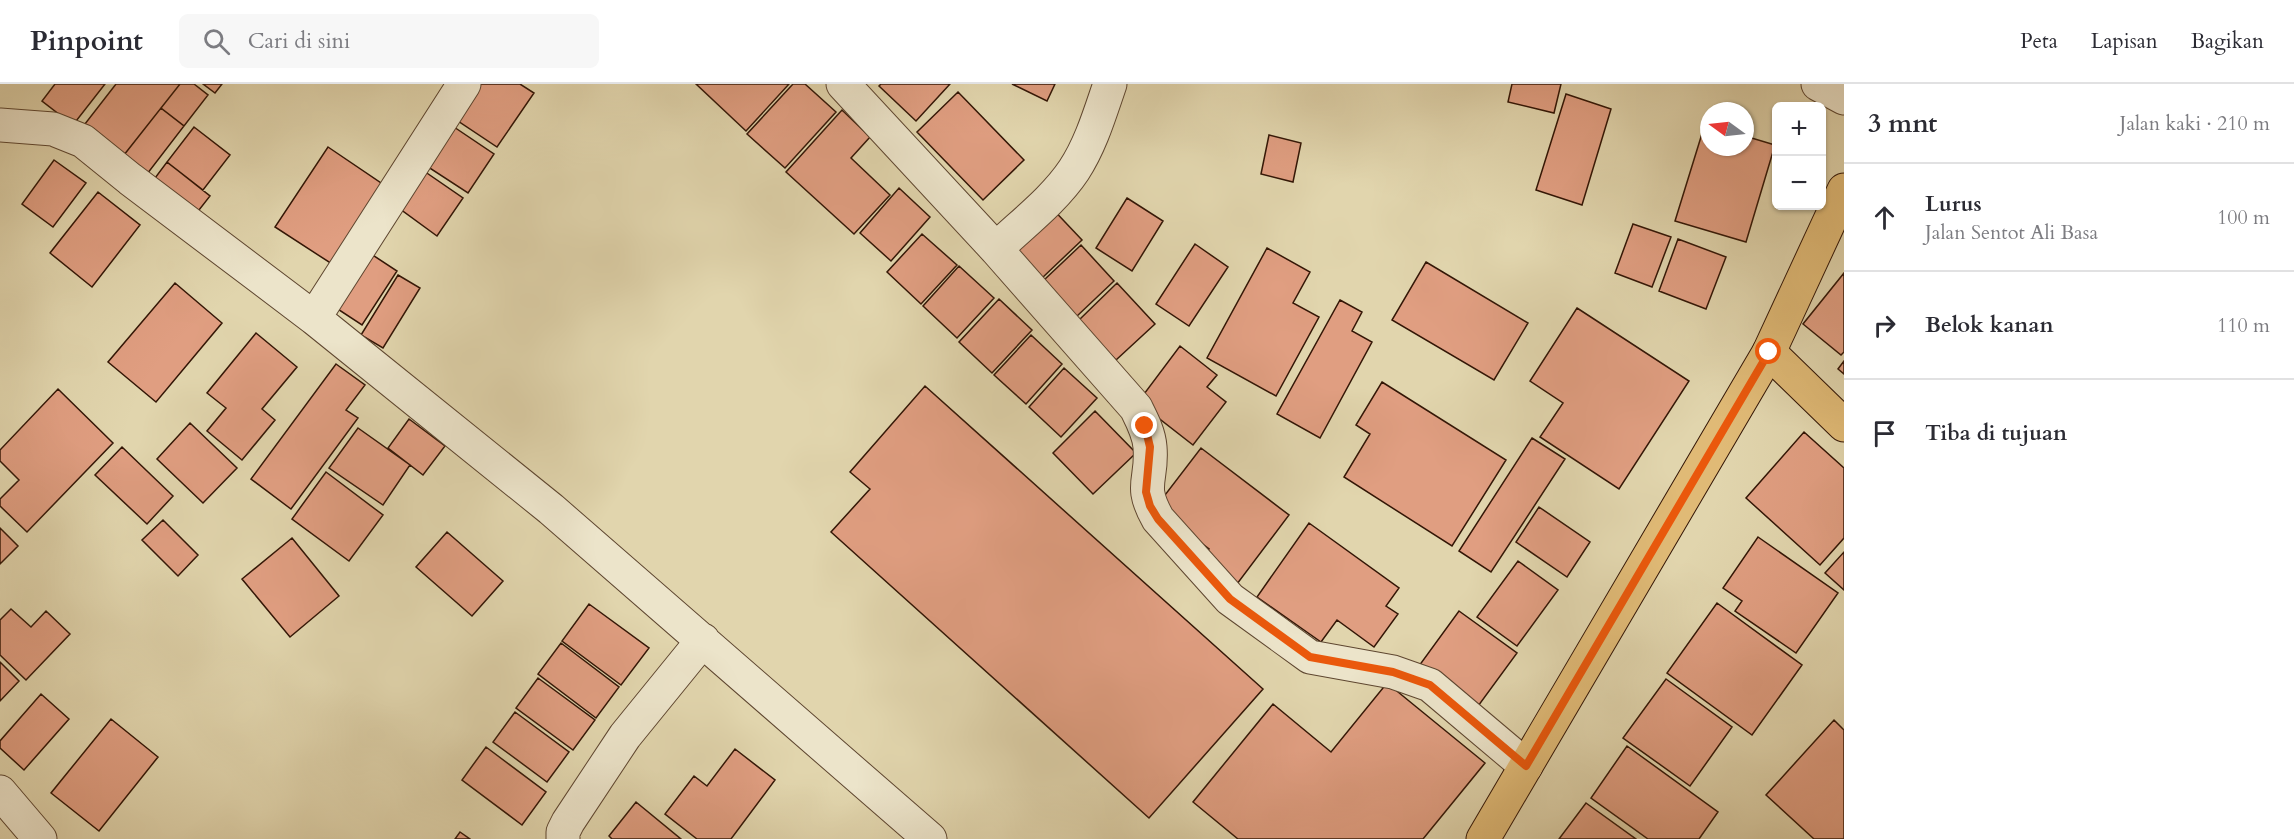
<!DOCTYPE html>
<html lang="id">
<meta charset="utf-8">
<style>
body{margin:0;font-family:Cardo,serif;background:#f7f7f7;color:#2b2b33}
.controls{position:absolute;right:18px;top:18px;display:grid;overflow:hidden;border-radius:9px;box-shadow:0 2px 4px #0004}
.controls button{width:54px;height:54px;display:grid;place-items:center;padding:0;border:0;border-bottom:2px solid #e1e1e2;background:#fff;color:#2b2b33;font:30px sans-serif}
.compass{position:absolute;left:1700px;top:18px;width:54px;height:54px;border-radius:50%;background:#fff;box-shadow:0 2px 4px #0004;rotate:285deg}
.stop{position:absolute;width:18px;height:18px;margin:-14px;border:4px solid #ea580c;border-radius:50%;background:#fff}
.stop.end{background:#ea580c;border-color:#fff;box-shadow:0 2px 6px #0008}
.list{margin:0;padding:0;list-style:none}
h2{display:flex;justify-content:space-between;align-items:center;height:78px;margin:0;padding:0 24px;font-size:26px}
h2 small{font-size:20px;font-weight:400;color:#7c7c81}
.list li{display:grid;grid-template-columns:39px 1fr auto;gap:18px;align-items:center;box-sizing:border-box;height:108px;padding:0 24px;border-top:2px solid #e1e1e2}
.list b{display:block;font-size:22px;white-space:nowrap}
.list p{margin:0;font-size:20px;white-space:nowrap;color:#7c7c81}
.list em{font-size:20px;font-style:normal;color:#7c7c81}
.icon{flex:none;width:33px;height:33px;fill:none;stroke:currentColor;stroke-width:2;stroke-linecap:round;stroke-linejoin:round}
.map{position:relative;flex:none;width:1844px;height:755px;overflow:hidden}
header{display:flex;align-items:center;gap:36px;box-sizing:border-box;height:84px;padding:0 30px;background:#fff;border-bottom:2px solid #e1e1e2}
header strong{font-size:28px}
nav{display:flex;gap:33px;margin-inline-start:auto;font-size:21px}
.search{width:420px;height:54px;background:#f7f7f7;display:flex;align-items:center;gap:15px;box-sizing:border-box;padding:0 21px;border-radius:9px;color:#7c7c81;font-size:22px}
main{display:flex}
aside{flex:1;background:#fff}
.map>svg:first-child{display:block}
</style>
<header>
<strong>Pinpoint</strong>
<div class="search"><svg class="icon" aria-label="search" viewBox="0 0 24 24"><circle cx="10" cy="10" r="6"/><path d="M15 15l6 6"/></svg>Cari di sini</div>
<nav><a>Peta</a><a>Lapisan</a><a>Bagikan</a></nav>
</header>
<main>
<div class="map">
<svg width="1844" height="755" viewBox="0 0 1844 755">
<rect width="100%" height="100%" fill="#e1d5ad"/>
<filter id="stains"><feTurbulence type="fractalNoise" baseFrequency=".00333" numOctaves="4"/><feColorMatrix values="0 0 0 0 .2 0 0 0 0 .09 0 0 0 0 .02 0 0 0 .5 -.17"/></filter>
<radialGradient id="worn" r=".72"><stop offset=".6" stop-color="#630" stop-opacity="0"/><stop offset="1" stop-color="#630" stop-opacity=".3"/></radialGradient>
<path fill="#e09e81" stroke="#331606" stroke-width="1.5" d="M 55,0 L 105,0 L 73,41 L 42,17 Z
M 116,0 L 180,0 L 120,76 L 81,45 Z
M 180,0 L 194,0 L 208,11 L 184,42 L 161,24 Z
M 203,0 L 222,0 L 215,9 Z
M 474,0 L 520,0 L 534,9 L 497,63 L 452,33 Z
M 696,0 L 789,0 L 746,47 Z
M 793,0 L 805,0 L 836,28 L 785,84 L 747,50 Z
M 881,0 L 950,0 L 916,37 L 879,2 Z
M 1012,0 L 1055,0 L 1047,17 Z
M 1512,0 L 1561,0 L 1554,29 L 1508,18 Z
M 958,8 L 1024,76 L 983,116 L 917,48 Z
M 1566,10 L 1611,25 L 1582,121 L 1536,106 Z
M 161,24 L 184,42 L 144,94 L 120,76 Z
M 842,26 L 870,53 L 851,74 L 890,111 L 854,150 L 786,88 Z
M 448,39 L 494,70 L 468,109 L 422,79 Z
M 1705,40 L 1709,41 L 1709,63 L 1745,63 L 1745,52 L 1775,61 L 1746,158 L 1675,137 Z
M 194,43 L 230,71 L 203,106 L 167,78 Z
M 1269,51 L 1301,59 L 1293,98 L 1261,90 Z
M 328,63 L 384,101 L 332,180 L 275,143 Z
M 54,76 L 86,99 L 53,143 L 22,120 Z
M 167,78 L 210,112 L 192,135 L 149,102 Z
M 421,85 L 463,114 L 437,152 L 396,122 Z
M 899,104 L 930,133 L 891,177 L 860,149 Z
M 98,108 L 140,141 L 92,203 L 50,169 Z
M 1127,114 L 1163,137 L 1132,187 L 1096,164 Z
M 1047,119 L 1082,156 L 1041,195 L 1006,158 Z
M 1633,140 L 1671,153 L 1652,203 L 1615,189 Z
M 922,150 L 957,181 L 921,220 L 887,188 Z
M 1678,155 L 1726,173 L 1706,225 L 1659,207 Z
M 1195,160 L 1228,183 L 1189,242 L 1156,220 Z
M 1081,161 L 1114,197 L 1076,233 L 1043,197 Z
M 1267,164 L 1310,188 L 1293,219 L 1319,233 L 1276,312 L 1207,274 Z
M 365,166 L 397,187 L 362,241 L 330,220 Z
M 1426,178 L 1528,239 L 1494,296 L 1392,236 Z
M 959,182 L 994,214 L 957,254 L 923,222 Z
M 1844,189 L 1844,268 L 1841,271 L 1803,240 Z
M 398,191 L 420,204 L 383,264 L 361,251 Z
M 175,199 L 222,239 L 156,318 L 108,278 Z
M 1117,199 L 1155,240 L 1116,276 L 1078,237 Z
M 999,215 L 1032,246 L 992,289 L 959,258 Z
M 1340,216 L 1362,228 L 1352,247 L 1372,258 L 1320,354 L 1277,330 Z
M 1577,224 L 1689,297 L 1619,405 L 1540,353 L 1563,319 L 1530,297 Z
M 256,249 L 297,283 L 262,325 L 275,336 L 242,376 L 207,347 L 226,324 L 207,309 Z
M 1031,251 L 1062,280 L 1026,320 L 994,291 Z
M 1180,262 L 1217,291 L 1207,303 L 1226,318 L 1193,361 L 1138,318 Z
M 1844,277 L 1844,290 L 1838,285 Z
M 336,280 L 365,301 L 346,326 L 358,334 L 291,425 L 251,395 Z
M 1064,284 L 1097,314 L 1061,353 L 1029,323 Z
M 1382,298 L 1506,376 L 1452,462 L 1344,393 L 1370,350 L 1356,341 Z
M 925,302 L 1263,605 L 1149,734 L 831,448 L 870,405 L 850,388 Z
M 58,305 L 113,359 L 27,448 L 0,422 L 0,415 L 19,396 L 0,377 L 0,366 Z
M 1095,327 L 1136,369 L 1093,410 L 1053,369 Z
M 409,335 L 445,362 L 423,391 L 388,364 Z
M 190,339 L 237,384 L 203,419 L 157,375 Z
M 358,344 L 410,381 L 383,421 L 329,384 Z
M 1804,348 L 1844,384 L 1844,454 L 1820,481 L 1746,414 Z
M 1532,354 L 1565,375 L 1491,488 L 1459,467 Z
M 122,363 L 173,412 L 147,440 L 95,391 Z
M 1201,364 L 1289,431 L 1234,504 L 1200,477 L 1209,465 L 1155,424 Z
M 326,388 L 383,431 L 349,477 L 292,435 Z
M 1539,423 L 1590,458 L 1567,493 L 1516,458 Z
M 163,436 L 198,471 L 178,492 L 142,456 Z
M 1309,439 L 1399,504 L 1386,522 L 1398,530 L 1374,563 L 1337,536 L 1321,558 L 1257,513 Z
M 0,444 L 18,462 L 0,480 Z
M 447,448 L 503,497 L 472,532 L 416,483 Z
M 1758,453 L 1838,509 L 1796,569 L 1735,527 L 1742,517 L 1723,504 Z
M 292,454 L 339,512 L 290,553 L 242,495 Z
M 1844,468 L 1844,506 L 1825,489 Z
M 1518,477 L 1558,506 L 1517,562 L 1477,533 Z
M 1717,519 L 1802,581 L 1752,651 L 1667,589 Z
M 589,520 L 649,564 L 621,601 L 562,557 Z
M 11,525 L 31,543 L 46,527 L 70,550 L 26,596 L 0,571 L 0,536 Z
M 1459,527 L 1517,569 L 1473,629 L 1416,586 Z
M 561,559 L 619,603 L 596,634 L 538,590 Z
M 0,578 L 19,597 L 0,617 Z
M 538,594 L 595,636 L 573,666 L 516,624 Z
M 1666,595 L 1732,643 L 1690,702 L 1623,654 Z
M 1387,599 L 1485,679 L 1423,755 L 1238,755 L 1193,718 L 1273,620 L 1331,668 Z
M 41,610 L 69,635 L 24,686 L 0,664 L 0,657 Z
M 515,628 L 569,668 L 547,698 L 493,658 Z
M 111,635 L 158,673 L 99,747 L 51,709 Z
M 1834,636 L 1844,646 L 1844,755 L 1814,755 L 1766,711 Z
M 1627,662 L 1718,728 L 1699,755 L 1648,755 L 1591,714 Z
M 486,663 L 546,708 L 522,741 L 462,696 Z
M 735,665 L 775,696 L 731,755 L 697,755 L 665,730 L 694,692 L 707,702 Z
M 636,718 L 681,755 L 612,755 L 609,752 Z
M 1586,719 L 1636,755 L 1559,755 Z
M 460,748 L 470,755 L 455,755 Z"/>
<g fill="none" stroke-linecap="round" stroke-linejoin="round">
<g stroke="#5e4630" stroke-width="35">
<path id="minor" d="M 843,0 L 996,165 L 1136,324 C 1142,336 1149,349 1150,363 C 1153,397 1138,400 1158,435 L 1230,515 L 1310,573 L 1393,588 L 1430,601 L 1526,682
M 1818,0 L 1844,14
M 0,41 L 53,45 L 83,57 L 130,95 L 314,234 L 551,425 L 930,755
M 996,165 C 1022,140 1054,116 1074,86 C 1091,60 1100,29 1110,0
M 314,234 L 464,0
M 0,708 L 40,755
M 563,755 L 563,748 L 568,738 L 625,652 L 703,556"/>
</g>
<g stroke="#331606" stroke-width="35">
<path id="major" d="M 1483,755 L 1769,268"/>
</g>
<g stroke="#331606" stroke-width="35">
<path id="highway" d="M 1844,106 L 1769,268 L 1844,341"/>
</g>
<use href="#minor" stroke="#ece4ca" stroke-width="33"/>
<use href="#major" stroke="#e0ba76" stroke-width="33"/>
<use href="#highway" stroke="#e0ba76" stroke-width="33"/>
</g>
<g fill="none" stroke-linecap="round" stroke-linejoin="round">
<path stroke="#ea580c" stroke-width="8" d="M 1145,342 L 1150,363 L 1146,408 L 1150,422 L 1158,435 L 1230,515 L 1310,573 L 1393,588 L 1430,601 L 1526,682 L 1769,268"/>
</g>
<rect width="100%" height="100%" filter="url(#stains)"/>
<rect width="100%" height="100%" fill="url(#worn)"/>
</svg>
<div class="controls">
<button>+</button>
<button>−</button>
</div>
<svg class="compass" viewBox="-18 -18 36 36"><path d="M0-13l5 13h-10z" fill="#e53935"/><path d="M0 13l5-13h-10z" fill="#7c7c81"/></svg>
<div class="stop" style="left:1769px;top:268px"></div>
<div class="stop end" style="left:1145px;top:342px"></div>
</div>
<aside>
<h2>3 mnt<small>Jalan kaki · 210 m</small></h2>
<ul class="list">
<li><svg class="icon" aria-label="ahead" viewBox="0 0 24 24"><path d="M12 20V5M6 11l6-6 6 6"/></svg><div><b>Lurus</b><p>Jalan Sentot Ali Basa</p></div><em>100 m</em></li>
<li><svg class="icon" aria-label="right" viewBox="0 0 24 24"><path d="M7 20v-9h11M14 6l5 5-5 5"/></svg><div><b>Belok kanan</b></div><em>110 m</em></li>
<li><svg class="icon" aria-label="arrive" viewBox="0 0 24 24"><path d="M6 21V4h12l-3 4 3 4H6"/></svg><div><b>Tiba di tujuan</b></div></li>
</ul>
</aside>
</main>
